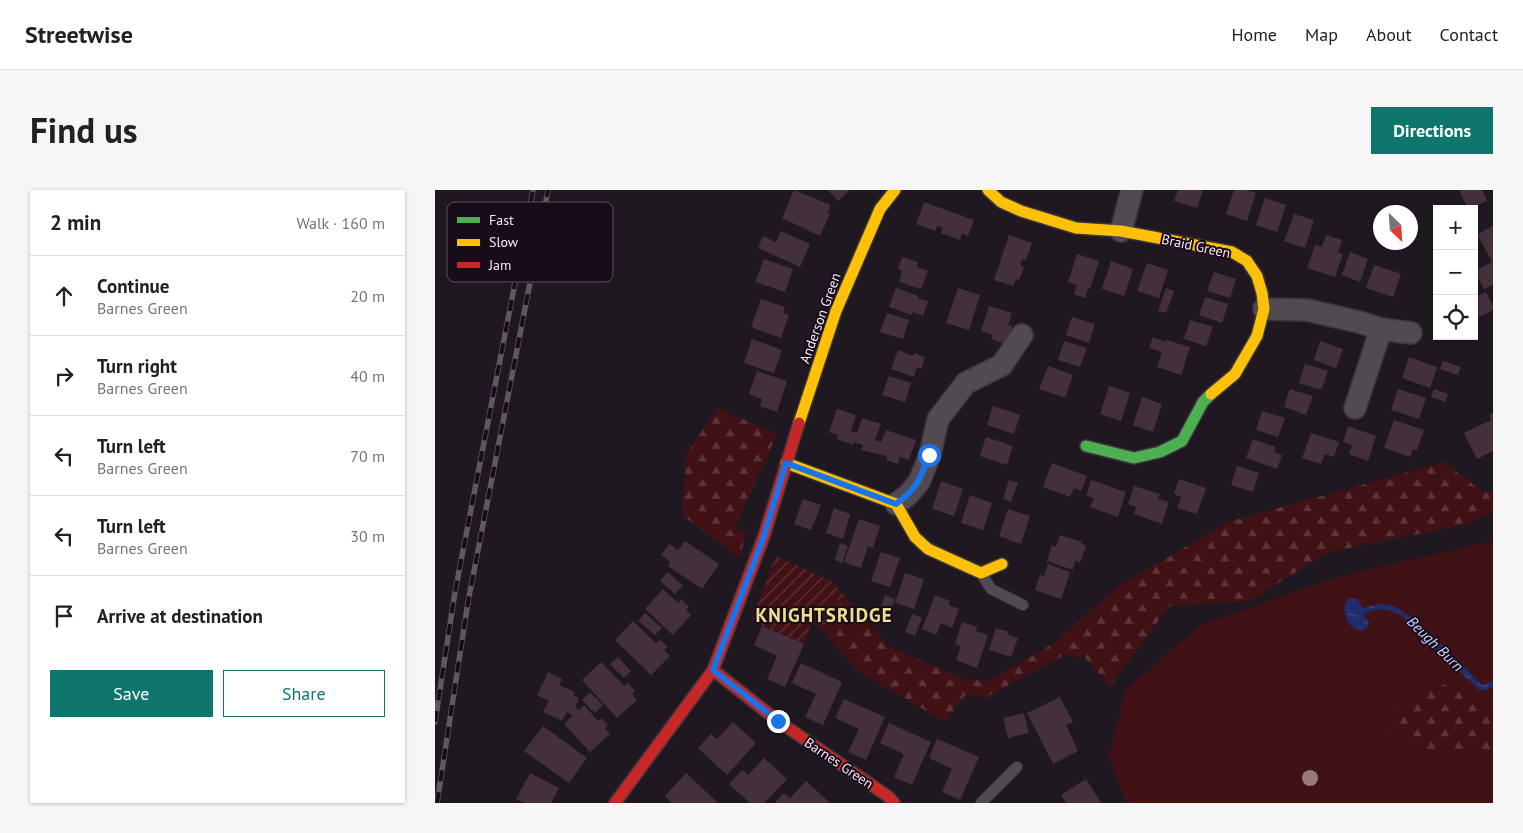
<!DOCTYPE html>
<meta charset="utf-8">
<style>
body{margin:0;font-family:"PT Sans",sans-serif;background:#f6f6f6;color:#202124}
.controls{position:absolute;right:15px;top:15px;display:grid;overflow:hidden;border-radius:0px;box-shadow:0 1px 4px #0004}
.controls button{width:45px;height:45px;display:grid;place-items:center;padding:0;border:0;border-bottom:1px solid #e0e0e0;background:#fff;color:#202124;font:25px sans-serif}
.compass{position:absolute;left:938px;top:15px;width:45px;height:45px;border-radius:50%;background:#fff;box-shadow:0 1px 4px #0004;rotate:155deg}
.stop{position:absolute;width:15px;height:15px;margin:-11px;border:4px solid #1a73e8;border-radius:50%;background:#fff}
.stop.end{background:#1a73e8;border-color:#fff;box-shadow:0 1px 5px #0008}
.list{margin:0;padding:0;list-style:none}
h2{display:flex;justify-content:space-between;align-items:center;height:65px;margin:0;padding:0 20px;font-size:21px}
h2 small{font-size:16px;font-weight:400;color:#757577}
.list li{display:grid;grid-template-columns:32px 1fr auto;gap:15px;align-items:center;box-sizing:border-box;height:80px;padding:0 20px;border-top:1px solid #e0e0e0}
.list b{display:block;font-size:19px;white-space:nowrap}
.list p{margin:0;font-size:16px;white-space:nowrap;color:#757577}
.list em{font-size:16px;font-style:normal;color:#757577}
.actions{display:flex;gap:10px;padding:15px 20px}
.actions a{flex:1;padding:11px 0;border:1px solid #0f766e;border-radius:0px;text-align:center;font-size:18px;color:#0f766e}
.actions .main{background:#0f766e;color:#fff}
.icon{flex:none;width:28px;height:28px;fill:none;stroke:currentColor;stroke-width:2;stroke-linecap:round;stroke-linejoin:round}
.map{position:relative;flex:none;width:1058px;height:613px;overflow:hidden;border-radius:0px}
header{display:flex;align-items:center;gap:30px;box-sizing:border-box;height:70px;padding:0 25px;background:#fff;border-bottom:1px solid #e0e0e0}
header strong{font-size:24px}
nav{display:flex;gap:28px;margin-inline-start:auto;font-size:18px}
.intro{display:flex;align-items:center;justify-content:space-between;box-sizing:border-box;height:120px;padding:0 30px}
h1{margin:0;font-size:35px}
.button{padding:12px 22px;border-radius:0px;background:#0f766e;color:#fff;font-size:18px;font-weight:700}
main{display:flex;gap:30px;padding:0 30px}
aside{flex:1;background:#fff;border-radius:0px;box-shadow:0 1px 4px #0004}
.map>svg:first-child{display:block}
</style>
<header>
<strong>Streetwise</strong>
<nav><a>Home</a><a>Map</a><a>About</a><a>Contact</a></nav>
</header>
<div class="intro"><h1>Find us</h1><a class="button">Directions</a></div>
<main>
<aside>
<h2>2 min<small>Walk · 160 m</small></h2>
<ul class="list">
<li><svg class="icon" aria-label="ahead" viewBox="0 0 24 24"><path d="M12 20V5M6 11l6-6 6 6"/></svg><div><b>Continue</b><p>Barnes Green</p></div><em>20 m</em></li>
<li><svg class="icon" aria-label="right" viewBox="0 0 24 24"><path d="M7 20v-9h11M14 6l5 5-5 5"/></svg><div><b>Turn right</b><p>Barnes Green</p></div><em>40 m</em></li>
<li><svg class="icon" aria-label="left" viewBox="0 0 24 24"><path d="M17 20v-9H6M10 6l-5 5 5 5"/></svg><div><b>Turn left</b><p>Barnes Green</p></div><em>70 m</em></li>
<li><svg class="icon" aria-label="left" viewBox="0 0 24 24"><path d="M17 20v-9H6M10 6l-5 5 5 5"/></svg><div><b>Turn left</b><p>Barnes Green</p></div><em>30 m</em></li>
<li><svg class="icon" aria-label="arrive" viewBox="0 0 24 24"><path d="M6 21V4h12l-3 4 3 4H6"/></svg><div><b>Arrive at destination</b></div></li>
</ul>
<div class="actions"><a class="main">Save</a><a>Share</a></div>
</aside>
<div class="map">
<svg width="1058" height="613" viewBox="0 0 1058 613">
<defs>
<pattern id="forest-firs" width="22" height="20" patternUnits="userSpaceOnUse" patternTransform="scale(1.25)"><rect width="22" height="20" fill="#401216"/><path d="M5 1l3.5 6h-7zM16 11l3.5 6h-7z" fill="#5c3538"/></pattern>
<pattern id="garden-furrows" width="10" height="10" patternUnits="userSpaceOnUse" patternTransform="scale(1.25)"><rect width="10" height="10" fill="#401216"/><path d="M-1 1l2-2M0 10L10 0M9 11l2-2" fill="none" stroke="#5c3538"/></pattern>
<pattern id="water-ripples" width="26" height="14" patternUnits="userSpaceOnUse" patternTransform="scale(1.25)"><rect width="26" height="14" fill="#222b6b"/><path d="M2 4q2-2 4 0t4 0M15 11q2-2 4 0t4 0" fill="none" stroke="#434a81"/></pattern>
</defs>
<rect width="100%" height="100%" fill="#201820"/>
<path fill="#401216" d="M 1058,351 L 1058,613 L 691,613 L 674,567 L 691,499 L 766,435 L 905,386 Z"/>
<path fill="url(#forest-firs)" d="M 282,218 L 342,244 L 300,338 L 311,343 L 305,368 L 247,325 L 251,265 Z
M 1009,272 L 1049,303 L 1058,300 L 1058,322 L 1029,335 L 894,362 L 814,411 L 734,416 L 675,497 L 650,468 L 629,465 L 552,507 L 530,505 L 510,532 L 423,481 L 377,430 L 392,416 L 410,406 L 455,457 L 528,489 L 553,491 L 621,452 L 681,398 L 793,332 Z
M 1007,494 L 1052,512 L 1058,511 L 1058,566 L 1019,560 L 990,563 L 948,535 L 949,526 Z"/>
<path fill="url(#garden-furrows)" d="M 341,366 L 396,391 L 410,406 L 392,416 L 377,430 L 369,454 L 327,436 L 317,428 Z"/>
<path fill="url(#water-ripples)" d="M 914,408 L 922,409 L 928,418 C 936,416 945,413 954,415 C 975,418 1030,478 1047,495 L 1058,491 L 1058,496 L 1051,500 L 1044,500 L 967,426 L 953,420 L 943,419 L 929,423 L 934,433 L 932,438 L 926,441 C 913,438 908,426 910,414 Z"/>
<path fill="#43303c" d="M 359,0 L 396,15 L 392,23 L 395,24 L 385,46 L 347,28 Z
M 393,0 L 415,0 L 403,11 Z
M 743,0 L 768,0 L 762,18 L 739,11 Z
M 799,0 L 812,0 L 821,3 L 812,31 L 791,24 Z
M 1024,0 L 1047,0 L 1052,11 L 1033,19 Z
M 830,8 L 851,15 L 842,42 L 821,35 Z
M 489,12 L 539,30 L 533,46 L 527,43 L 525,50 L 506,43 L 508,38 L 502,36 L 500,41 L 481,34 Z
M 859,24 L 879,30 L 870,58 L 849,51 Z
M 1058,36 L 1058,95 L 1049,99 L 1040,81 L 1057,72 L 1042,44 Z
M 346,41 L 375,54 L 365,77 L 323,58 L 328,46 L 341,52 Z
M 574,45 L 597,53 L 591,70 L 587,69 L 585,75 L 589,77 L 584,90 L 581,89 L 578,96 L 559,90 Z
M 891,45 L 907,50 L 903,62 L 908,64 L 900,87 L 872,78 L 880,55 L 887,57 Z
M 915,62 L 933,69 L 925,92 L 907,85 Z
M 642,64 L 664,71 L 655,99 L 653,98 L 650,108 L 639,104 L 642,95 L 633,92 Z
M 467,67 L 483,72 L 482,77 L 493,81 L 486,99 L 464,92 L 467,80 L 463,79 Z
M 329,69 L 358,79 L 350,102 L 320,92 Z
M 676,71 L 698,79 L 689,106 L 667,99 Z
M 712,73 L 733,80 L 724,108 L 702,101 Z
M 939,75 L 966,84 L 958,107 L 931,98 Z
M 779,82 L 801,89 L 795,108 L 772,101 Z
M 461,98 L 483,106 L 483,108 L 493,111 L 488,126 L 478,122 L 477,125 L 454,117 Z
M 523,98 L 545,105 L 534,140 L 511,133 Z
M 731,98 L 739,101 L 731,123 L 723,121 Z
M 1051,102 L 1058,116 L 1058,120 L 1042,128 L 1039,122 L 1039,108 Z
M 770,107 L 793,114 L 787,133 L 764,125 Z
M 326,109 L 350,117 L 348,123 L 354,125 L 346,148 L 316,137 Z
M 554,116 L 577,123 L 573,135 L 577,136 L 571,154 L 556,149 L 558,145 L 546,141 Z
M 452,123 L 474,130 L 468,149 L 445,142 Z
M 637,127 L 660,134 L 654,153 L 631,145 Z
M 755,130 L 778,137 L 771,156 L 749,149 Z
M 718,147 L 730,152 L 731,150 L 755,157 L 746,185 L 722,177 L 727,162 L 714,158 Z
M 317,149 L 347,160 L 339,183 L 309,173 Z
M 629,151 L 652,158 L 645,177 L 623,170 Z
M 885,151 L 908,159 L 901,178 L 879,170 Z
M 463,160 L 478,166 L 479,163 L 490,167 L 486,179 L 482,177 L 479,187 L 456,179 Z
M 974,167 L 1002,177 L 995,198 L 967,188 Z
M 1008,171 L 1026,177 L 1023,185 L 1005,179 Z
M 870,174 L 893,181 L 886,200 L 864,193 Z
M 613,176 L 638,185 L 630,208 L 604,199 Z
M 322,181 L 352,191 L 342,222 L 325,216 L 327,209 L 314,204 Z
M 454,186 L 476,193 L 470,212 L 447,205 Z
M 674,196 L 695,203 L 686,231 L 665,224 Z
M 855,199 L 878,206 L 871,225 L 849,217 Z
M 963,199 L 991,208 L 984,229 L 956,220 Z
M 999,199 L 1013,204 L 1010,212 L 996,207 Z
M 707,207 L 727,214 L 718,242 L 698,235 Z
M 558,216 L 585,225 L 579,244 L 552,235 Z
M 402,219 L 421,225 L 416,241 L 422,243 L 427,228 L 446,234 L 440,250 L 446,252 L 451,240 L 481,250 L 474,270 L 465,267 L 463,274 L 451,270 L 452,266 L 426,260 L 428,255 L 419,252 L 418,255 L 402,249 L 403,245 L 394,242 Z
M 827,221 L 850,228 L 843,247 L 821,240 Z
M 1058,223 L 1058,261 L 1042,269 L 1029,243 L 1056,230 L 1054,225 Z
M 959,230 L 989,240 L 982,260 L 978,259 L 975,267 L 949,258 Z
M 913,236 L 941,246 L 933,271 L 914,264 L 917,255 L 908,252 Z
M 876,243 L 904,252 L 899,267 L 890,264 L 886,274 L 867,268 Z
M 551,247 L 578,256 L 572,275 L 545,266 Z
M 818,249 L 840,257 L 839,262 L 847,265 L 842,279 L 811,268 Z
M 617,273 L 652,286 L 646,301 L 639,298 L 635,307 L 608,297 Z
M 802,276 L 824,283 L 818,302 L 796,295 Z
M 744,289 L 771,298 L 762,324 L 742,318 L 746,307 L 739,304 Z
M 574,290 L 583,293 L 576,312 L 568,309 Z
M 656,290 L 691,302 L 683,327 L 655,317 L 659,308 L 651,306 Z
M 506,291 L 528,299 L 519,326 L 497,319 Z
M 699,296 L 725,304 L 723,309 L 734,312 L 727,334 L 699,324 L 701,317 L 693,314 Z
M 535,305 L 557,313 L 548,340 L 526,333 Z
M 368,309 L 386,315 L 376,340 L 359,334 Z
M 399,318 L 415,324 L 408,349 L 391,343 Z
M 573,319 L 595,326 L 586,354 L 564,346 Z
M 424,329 L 445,336 L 438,358 L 433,356 L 426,378 L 409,372 Z
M 625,345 L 647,352 L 646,354 L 651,355 L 645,373 L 640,371 L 638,380 L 612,371 L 617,355 L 621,357 Z
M 250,351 L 284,374 L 267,399 L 233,376 L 235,372 L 226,365 L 234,354 L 243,360 Z
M 405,353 L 413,356 L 407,373 L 400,370 Z
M 446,362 L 465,368 L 455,397 L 436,391 Z
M 613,374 L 635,382 L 626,409 L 600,400 L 605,385 L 609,386 Z
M 233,382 L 248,396 L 240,404 L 225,391 Z
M 470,383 L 489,389 L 479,419 L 460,413 Z
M 228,399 L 243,413 L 246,409 L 254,417 L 251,420 L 256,425 L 238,445 L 210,419 Z
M 450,405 L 460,409 L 453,427 L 443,424 Z
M 500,405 L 515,411 L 514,415 L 524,419 L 517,438 L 506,433 L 501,445 L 487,439 Z
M 210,423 L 227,438 L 220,445 L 203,431 Z
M 477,424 L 487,428 L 480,446 L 470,442 Z
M 198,431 L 221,453 L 225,450 L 233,457 L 229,460 L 235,466 L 216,485 L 180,450 Z
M 527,432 L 542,437 L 541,441 L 553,445 L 542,478 L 521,470 L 526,456 L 520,454 Z
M 327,436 L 369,454 L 350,497 L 332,489 L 342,466 L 319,455 Z
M 561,438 L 574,442 L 573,445 L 583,448 L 576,467 L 554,460 Z
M 183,467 L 196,481 L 189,488 L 175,474 Z
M 166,472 L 189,496 L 193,493 L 200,501 L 197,504 L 202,510 L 182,528 L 147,490 Z
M 366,473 L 407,492 L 388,535 L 370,527 L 381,504 L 357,493 Z
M 113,482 L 127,489 L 124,495 L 140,502 L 138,505 L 144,508 L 140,517 L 144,520 L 149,515 L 163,531 L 166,528 L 173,535 L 170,538 L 175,544 L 155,562 L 129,534 L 138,525 L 132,522 L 127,531 L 108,522 L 114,511 L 102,505 Z
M 155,502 L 168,515 L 160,523 L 147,510 Z
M 625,507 L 638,532 L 631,535 L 643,561 L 618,574 L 592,523 Z
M 409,509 L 450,527 L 431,570 L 413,562 L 424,539 L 400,528 Z
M 589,523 L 594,543 L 573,548 L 568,528 Z
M 298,532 L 321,553 L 292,585 L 263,558 L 276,544 L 282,549 Z
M 454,533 L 496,552 L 477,595 L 459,587 L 469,564 L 445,553 Z
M 108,536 L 152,568 L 134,593 L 89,561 Z
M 502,549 L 544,567 L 525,610 L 507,602 L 517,579 L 494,568 Z
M 329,568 L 352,589 L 329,613 L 315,613 L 294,594 L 307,580 L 313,585 Z
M 95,583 L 124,598 L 116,613 L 89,613 L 81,609 Z
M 251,583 L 282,612 L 282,613 L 237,613 L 230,606 Z
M 651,589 L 666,613 L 631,613 L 626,605 Z
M 371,591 L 395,613 L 340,613 L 349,603 L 355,608 Z"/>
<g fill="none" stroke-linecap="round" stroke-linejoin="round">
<g stroke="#3b363b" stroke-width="12">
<path id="lane" d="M 546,383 L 556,399 L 588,415
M 546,613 L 582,577"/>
</g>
<g stroke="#3b363b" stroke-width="24">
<path id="street" d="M 686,41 L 697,0
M 829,119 L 872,120 L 924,132 L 946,139 L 976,143
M 920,218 L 946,139
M 461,314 L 473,305 L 484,292 L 495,265 L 503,229 L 531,193 L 567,175 L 587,145"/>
</g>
<g stroke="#3b363b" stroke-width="14">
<path id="fast" d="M 651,256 L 699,268 L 725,262 L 747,251 L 768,212 L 776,204"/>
</g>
<g stroke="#3b363b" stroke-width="14">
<path id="slow" d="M 553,0 L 566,12 L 586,21 L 641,38 L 686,41 L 797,62 L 812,71 L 822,86 L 827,103 L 829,119 L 822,146 L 800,184 L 776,204
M 364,233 L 401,121 L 445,19 L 460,0
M 351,273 L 461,314 L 480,347 L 493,359 L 546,383 L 567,374"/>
</g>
<g stroke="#3b363b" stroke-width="14">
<path id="jam" d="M 278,480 L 343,531 L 454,607 L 459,613
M 180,613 L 278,480 L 329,346 L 364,233"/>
</g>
<use href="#lane" stroke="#514b51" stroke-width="10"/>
<use href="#street" stroke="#514b51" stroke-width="21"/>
<use href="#fast" stroke="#4caf50" stroke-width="11"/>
<use href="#slow" stroke="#ffc107" stroke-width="11"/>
<use href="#jam" stroke="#c62828" stroke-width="11"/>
<g stroke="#5e595e" stroke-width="5.5">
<path id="rail" d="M 0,532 L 20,402 L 98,0
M 2,613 L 33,412 L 113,0"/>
</g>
<use href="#rail" stroke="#190c1a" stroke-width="4" stroke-dasharray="11" stroke-linecap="butt"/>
</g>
<circle fill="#98787b" cx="875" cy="588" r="8"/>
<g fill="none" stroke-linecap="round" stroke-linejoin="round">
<path stroke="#1a73e8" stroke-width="6" d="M 343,531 L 278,480 L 329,346 L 351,273 L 461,314 C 483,298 485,289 494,265"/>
</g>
<g text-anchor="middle" stroke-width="4" stroke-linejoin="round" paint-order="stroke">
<g font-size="14" fill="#f3eaf3" stroke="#190c1a">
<text transform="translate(761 56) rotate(12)" y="5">Braid Green</text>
<text transform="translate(385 128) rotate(-70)" y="5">Anderson Green</text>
<text transform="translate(404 573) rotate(34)" y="5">Barnes Green</text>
</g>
<g font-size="15" font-style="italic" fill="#c7d4fe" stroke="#190c1a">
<text transform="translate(1000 454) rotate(44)" y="5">Beugh Burn</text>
</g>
<g font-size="19" font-weight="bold" letter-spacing="1" fill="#eae192" stroke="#190c1a">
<text x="389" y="432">KNIGHTSRIDGE</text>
</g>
</g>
<rect x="12" y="12" width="166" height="80" rx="8" fill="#190c1a" stroke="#5a4f5b" stroke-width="1"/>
<rect x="22" y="27" width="23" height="6" fill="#4caf50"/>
<rect x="22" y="49" width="23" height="7" fill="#ffc107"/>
<rect x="22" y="72" width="23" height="6" fill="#c62828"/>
<g font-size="14" fill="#f3eaf3">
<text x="54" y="35">Fast</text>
<text x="54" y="57">Slow</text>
<text x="54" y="80">Jam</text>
</g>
</svg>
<div class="controls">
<button>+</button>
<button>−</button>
<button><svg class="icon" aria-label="locate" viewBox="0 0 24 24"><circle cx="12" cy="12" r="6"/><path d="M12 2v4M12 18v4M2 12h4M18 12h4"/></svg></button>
</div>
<svg class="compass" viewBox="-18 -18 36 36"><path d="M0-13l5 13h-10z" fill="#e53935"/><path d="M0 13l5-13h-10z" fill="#757577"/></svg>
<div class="stop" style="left:494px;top:265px"></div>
<div class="stop end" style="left:343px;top:531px"></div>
</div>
</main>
